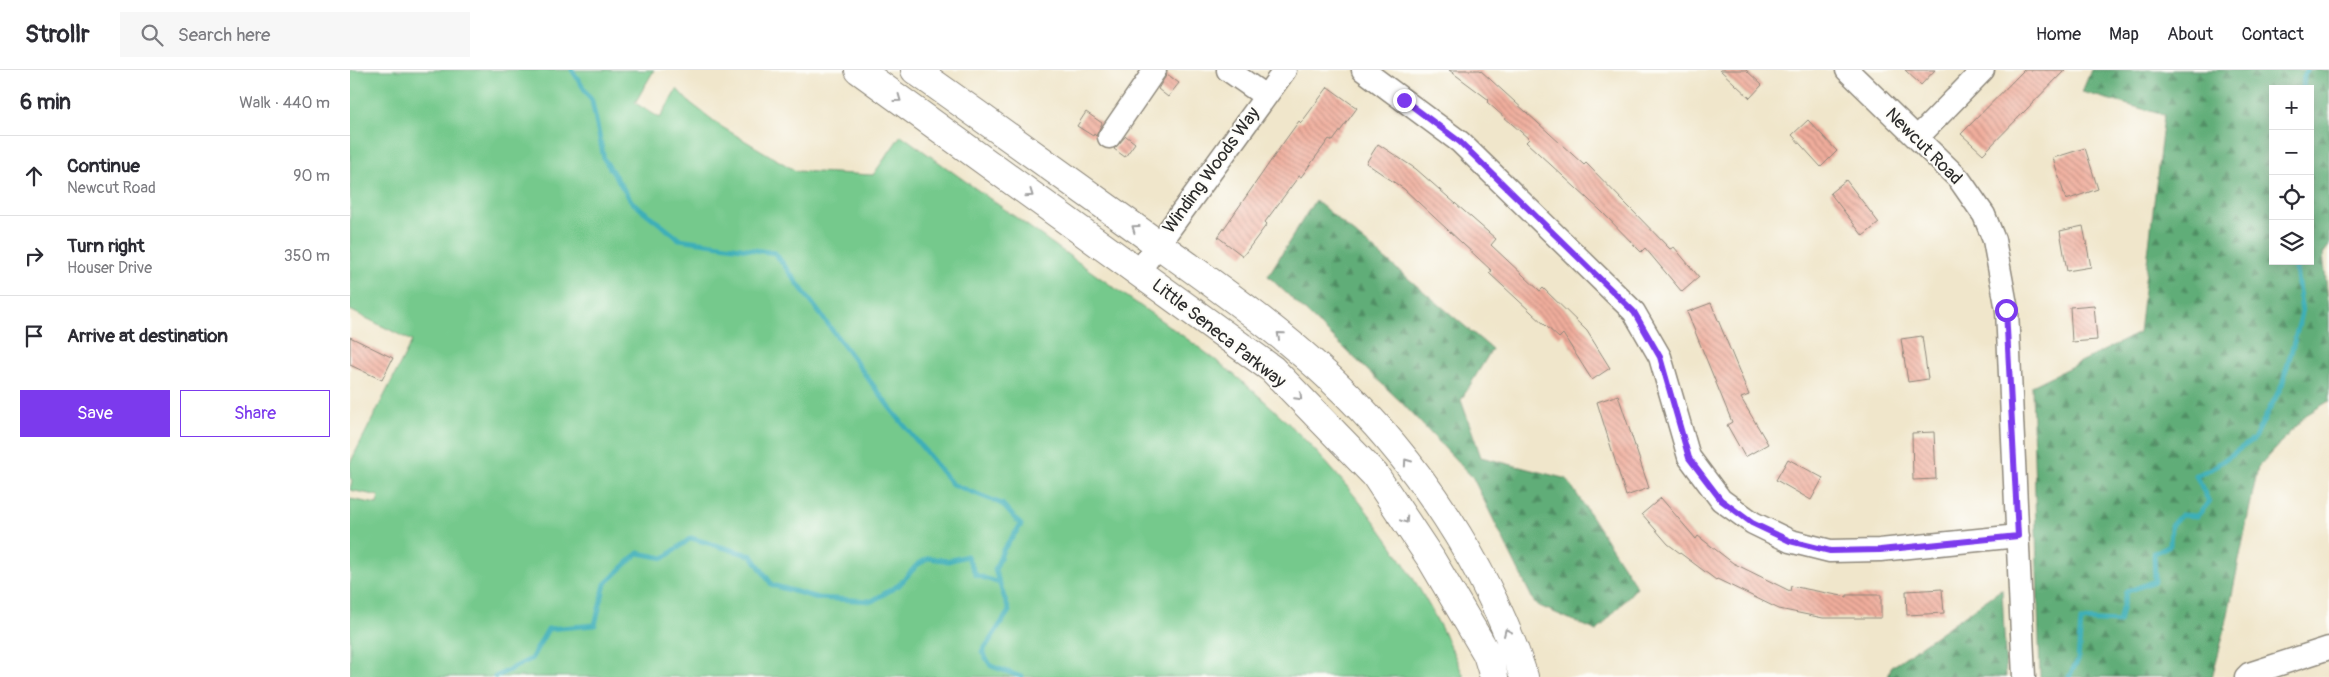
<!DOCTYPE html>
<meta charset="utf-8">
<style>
body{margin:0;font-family:Pangolin,sans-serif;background:#f7f7f7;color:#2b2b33}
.controls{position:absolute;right:15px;top:15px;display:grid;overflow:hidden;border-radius:0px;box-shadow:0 2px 12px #0003}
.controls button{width:45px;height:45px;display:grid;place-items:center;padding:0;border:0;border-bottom:1px solid #e1e1e2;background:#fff;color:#2b2b33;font:25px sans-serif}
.stop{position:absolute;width:15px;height:15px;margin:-11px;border:4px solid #7c3aed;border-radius:50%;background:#fff}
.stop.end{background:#7c3aed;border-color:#fff;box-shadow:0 1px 5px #0008}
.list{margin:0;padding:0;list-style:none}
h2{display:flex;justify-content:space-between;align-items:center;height:65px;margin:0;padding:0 20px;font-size:21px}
h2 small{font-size:16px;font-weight:400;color:#7c7c81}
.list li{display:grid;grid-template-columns:32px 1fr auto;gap:15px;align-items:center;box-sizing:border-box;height:80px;padding:0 20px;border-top:1px solid #e1e1e2}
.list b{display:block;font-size:19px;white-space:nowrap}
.list p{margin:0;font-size:16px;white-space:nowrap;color:#7c7c81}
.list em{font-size:16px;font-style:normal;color:#7c7c81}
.actions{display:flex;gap:10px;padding:15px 20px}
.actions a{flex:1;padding:11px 0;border:1px solid #7c3aed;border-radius:0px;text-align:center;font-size:18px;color:#7c3aed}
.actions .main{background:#7c3aed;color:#fff}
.icon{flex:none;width:28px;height:28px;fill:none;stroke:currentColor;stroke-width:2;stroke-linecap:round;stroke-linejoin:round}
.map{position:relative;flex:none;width:1979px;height:607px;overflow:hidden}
header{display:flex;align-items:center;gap:30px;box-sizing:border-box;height:70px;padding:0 25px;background:#fff;border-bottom:1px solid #e1e1e2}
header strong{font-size:24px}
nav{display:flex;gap:28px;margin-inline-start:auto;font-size:18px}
.search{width:350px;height:45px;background:#f7f7f7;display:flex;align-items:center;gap:12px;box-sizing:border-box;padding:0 18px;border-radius:0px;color:#7c7c81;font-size:19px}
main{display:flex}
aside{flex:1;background:#fff}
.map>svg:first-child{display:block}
</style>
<header>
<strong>Strollr</strong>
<div class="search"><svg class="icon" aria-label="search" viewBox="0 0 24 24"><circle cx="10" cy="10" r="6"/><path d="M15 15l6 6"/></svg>Search here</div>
<nav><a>Home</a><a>Map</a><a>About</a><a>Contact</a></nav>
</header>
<main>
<aside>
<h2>6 min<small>Walk · 440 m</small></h2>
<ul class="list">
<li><svg class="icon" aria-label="ahead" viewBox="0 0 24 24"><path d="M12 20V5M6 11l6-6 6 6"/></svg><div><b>Continue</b><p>Newcut Road</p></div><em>90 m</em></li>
<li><svg class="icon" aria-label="right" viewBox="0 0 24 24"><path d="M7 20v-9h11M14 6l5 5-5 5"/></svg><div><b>Turn right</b><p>Houser Drive</p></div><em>350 m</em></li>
<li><svg class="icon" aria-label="arrive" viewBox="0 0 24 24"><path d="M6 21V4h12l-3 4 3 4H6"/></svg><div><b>Arrive at destination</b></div></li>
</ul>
<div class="actions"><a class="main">Save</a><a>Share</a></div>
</aside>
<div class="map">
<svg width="1979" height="607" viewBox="0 0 1979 607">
<defs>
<pattern id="forest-firs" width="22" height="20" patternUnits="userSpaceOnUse" patternTransform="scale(1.25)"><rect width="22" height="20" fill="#60ad78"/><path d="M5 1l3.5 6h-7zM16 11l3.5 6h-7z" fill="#4f8d63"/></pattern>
<pattern id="building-back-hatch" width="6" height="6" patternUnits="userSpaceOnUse" patternTransform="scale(1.25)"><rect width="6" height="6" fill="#f0ad9c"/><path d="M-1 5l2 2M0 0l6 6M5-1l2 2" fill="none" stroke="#c38d7f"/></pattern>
</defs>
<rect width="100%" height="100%" fill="#fdfcf7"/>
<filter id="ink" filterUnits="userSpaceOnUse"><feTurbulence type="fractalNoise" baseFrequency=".02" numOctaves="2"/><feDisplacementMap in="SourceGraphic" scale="10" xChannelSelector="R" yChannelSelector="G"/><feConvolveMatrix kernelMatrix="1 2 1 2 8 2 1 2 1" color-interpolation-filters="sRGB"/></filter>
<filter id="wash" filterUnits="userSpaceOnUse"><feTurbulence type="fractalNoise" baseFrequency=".0096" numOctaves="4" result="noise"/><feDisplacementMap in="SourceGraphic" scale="20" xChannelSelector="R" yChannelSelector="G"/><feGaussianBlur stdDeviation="1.12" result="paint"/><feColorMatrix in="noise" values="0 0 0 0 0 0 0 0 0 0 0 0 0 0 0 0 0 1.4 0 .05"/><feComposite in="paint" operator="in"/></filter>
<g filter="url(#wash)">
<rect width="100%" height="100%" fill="#f0e6cb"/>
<path fill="url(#forest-firs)" stroke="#466c52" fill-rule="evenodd" d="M 1741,0 L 1979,0 L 1979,176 L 1973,184 L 1979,238 L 1979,331 L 1956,345 L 1908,397 L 1875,559 L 1862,607 L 1690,607 L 1682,316 L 1789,263 L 1814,45 L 1732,22 ZM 1923,19 L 1960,19 L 1960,191 L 1923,191 Z
M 965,130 L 1142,279 L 1111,330 L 1131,387 L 1217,409 L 1287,517 L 1247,561 L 1185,534 L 1123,408 L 1050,331 L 918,206 Z
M 1652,519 L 1656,607 L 1538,607 L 1541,597 Z"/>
<path fill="#75c98c" stroke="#507a5c" d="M 0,0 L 304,0 L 285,33 L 310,48 L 327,19 L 338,31 L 372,57 L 446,101 L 523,105 L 551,65 C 617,112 683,160 749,207 C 787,234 826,260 863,288 C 971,371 1061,481 1114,607 L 0,607 L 0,429 L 27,434 L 29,426 L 0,420 L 2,410 L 0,408 L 0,393 L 62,271 L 0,240 Z"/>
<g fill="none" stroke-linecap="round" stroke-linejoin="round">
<path stroke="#3eafb8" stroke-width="5" d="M 222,0 L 242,31 L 254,89 L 282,132 L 329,169 L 425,183 L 540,338 L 602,414 L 652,434 L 671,455 L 653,480 L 645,500 L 659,541 L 632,582 L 641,596 L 672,607
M 1953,19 L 1954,4 L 1957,0
M 145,607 L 181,589 L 198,559 L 245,555 L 255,514 L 288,483 L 314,488 L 341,468 L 402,486 L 422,515 L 468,528 L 522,531 L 549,515 L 567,495 L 579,488 L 598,491 L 617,486 L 626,505 L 649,513
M 1719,607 L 1728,590 L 1731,550 L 1769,552 L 1776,522 L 1805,511 L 1804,483 L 1820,475 L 1821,456 L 1831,445 L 1847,446 L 1859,432 L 1846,405 L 1861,399 L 1904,369 L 1932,315 L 1952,243 L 1945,191"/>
</g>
<g id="blocks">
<path fill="url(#building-back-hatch)" d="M 1099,0 L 1130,0 L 1234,95 L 1236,93 L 1320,179 L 1324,177 L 1349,207 L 1332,222 L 1295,178 L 1291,182 L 1251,141 L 1176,72 L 1179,69 L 1137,32 L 1139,30 Z
M 1370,0 L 1396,0 L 1412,15 L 1400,28 Z
M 1555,0 L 1585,0 L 1571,15 Z
M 1674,0 L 1715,0 L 1633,84 L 1611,64 Z
M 817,4 L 829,13 L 818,27 L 808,19 Z
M 978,17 L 1007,38 L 983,71 L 979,69 L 951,107 L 949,106 L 915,152 L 917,154 L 893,186 L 868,167 L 936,69 L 949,51 L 951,53 Z
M 736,42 L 752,53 L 746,66 L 744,64 L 743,66 L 727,56 Z
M 1458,50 L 1487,81 L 1471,97 L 1442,65 Z
M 776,66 L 785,73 L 775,87 L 764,79 Z
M 1028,74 L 1066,99 L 1146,169 L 1141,175 L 1190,221 L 1193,218 L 1237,261 L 1260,298 L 1242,310 L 1213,264 L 1209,268 L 1139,203 L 1142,201 L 1054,119 L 1016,93 Z
M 1735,78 L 1748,119 L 1716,130 L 1703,88 Z
M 1496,110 L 1529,153 L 1513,166 L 1480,123 Z
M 1733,156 L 1741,197 L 1717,201 L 1710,161 Z
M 1361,233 L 1399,325 L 1391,328 L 1418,374 L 1395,387 L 1377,355 L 1382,352 L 1337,242 Z
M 1744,235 L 1747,270 L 1722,272 L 1720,237 Z
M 1572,266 L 1578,309 L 1558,312 L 1551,269 Z
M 0,267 L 43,288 L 32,310 L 0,295 Z
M 1268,325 L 1299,418 L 1276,426 L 1247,332 Z
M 1584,362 L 1586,409 L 1563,410 L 1562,363 Z
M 1438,389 L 1473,408 L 1461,430 L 1426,410 Z
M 1311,428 L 1346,469 L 1348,466 L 1383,493 L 1440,521 L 1441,516 L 1497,527 L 1497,525 L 1531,525 L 1531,548 L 1473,548 L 1429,539 L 1367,509 L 1366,510 L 1318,474 L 1292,444 Z
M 1592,519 L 1594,543 L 1557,545 L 1556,521 Z"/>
</g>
</g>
<g filter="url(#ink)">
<use href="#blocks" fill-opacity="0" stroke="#8e887b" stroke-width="1"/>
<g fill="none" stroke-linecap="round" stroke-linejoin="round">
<g stroke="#8e887b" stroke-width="25">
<path id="minor" d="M 878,0 L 915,26
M 1013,0 L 1110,72 L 1284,242 L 1310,287 L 1339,387 L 1371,430 L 1403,453 L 1440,471 L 1480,481 L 1530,480 L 1668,466
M 1497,0 L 1609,109 L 1634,145 L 1644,170 L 1657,240 L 1674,607
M 759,67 L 805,0
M 1567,68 L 1633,0
M 789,201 L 935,0
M 1896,607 L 1899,604 L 1979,578"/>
</g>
<g stroke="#8e887b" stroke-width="30">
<path id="major" d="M 509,0 L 922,299 L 1025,405 L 1081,489 L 1137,584 L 1144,607
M 565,0 C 637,51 709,103 780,154 C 849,204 920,252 982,310 C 1068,391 1137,495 1174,607"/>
</g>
<use href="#minor" stroke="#fff" stroke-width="22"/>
<use href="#major" stroke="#fff" stroke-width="28"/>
</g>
<defs><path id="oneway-chevron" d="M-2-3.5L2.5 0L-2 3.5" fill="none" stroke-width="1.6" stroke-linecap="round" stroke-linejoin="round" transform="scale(1.25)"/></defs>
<g stroke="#a0a0a0">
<use href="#oneway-chevron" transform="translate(548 29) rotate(36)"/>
<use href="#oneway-chevron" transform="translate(680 124) rotate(35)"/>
<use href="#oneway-chevron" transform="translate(785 158) rotate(-144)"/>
<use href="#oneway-chevron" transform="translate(930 265) rotate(-139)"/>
<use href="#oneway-chevron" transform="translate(949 327) rotate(46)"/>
<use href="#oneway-chevron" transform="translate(1057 392) rotate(-125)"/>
<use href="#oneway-chevron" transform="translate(1055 450) rotate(56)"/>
<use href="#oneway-chevron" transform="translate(1157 562) rotate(-114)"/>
</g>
</g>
<g fill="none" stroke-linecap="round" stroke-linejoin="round" filter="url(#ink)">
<path stroke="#7c3aed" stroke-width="6" d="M 1054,30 L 1110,72 L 1284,242 L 1310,287 L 1339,388 L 1371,430 L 1402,453 L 1440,471 L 1480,481 L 1530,480 L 1668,466 L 1656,240"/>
</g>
<g text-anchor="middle" stroke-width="4" stroke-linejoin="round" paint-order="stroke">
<g font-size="18" fill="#2b2b2b" stroke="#fdfcf7">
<text transform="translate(1574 76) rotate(45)" y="6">Newcut Road</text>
<text transform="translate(861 100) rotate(-54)" y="6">Winding Woods Way</text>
<text transform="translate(869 263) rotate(38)" y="6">Little Seneca Parkway</text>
</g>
</g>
</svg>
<div class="controls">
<button>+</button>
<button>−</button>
<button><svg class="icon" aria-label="locate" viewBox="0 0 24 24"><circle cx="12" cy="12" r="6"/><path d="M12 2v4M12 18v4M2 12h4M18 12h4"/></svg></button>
<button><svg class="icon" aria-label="layers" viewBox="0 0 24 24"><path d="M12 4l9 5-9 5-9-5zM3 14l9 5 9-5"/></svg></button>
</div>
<div class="stop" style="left:1656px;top:240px"></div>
<div class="stop end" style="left:1054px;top:30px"></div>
</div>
</main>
